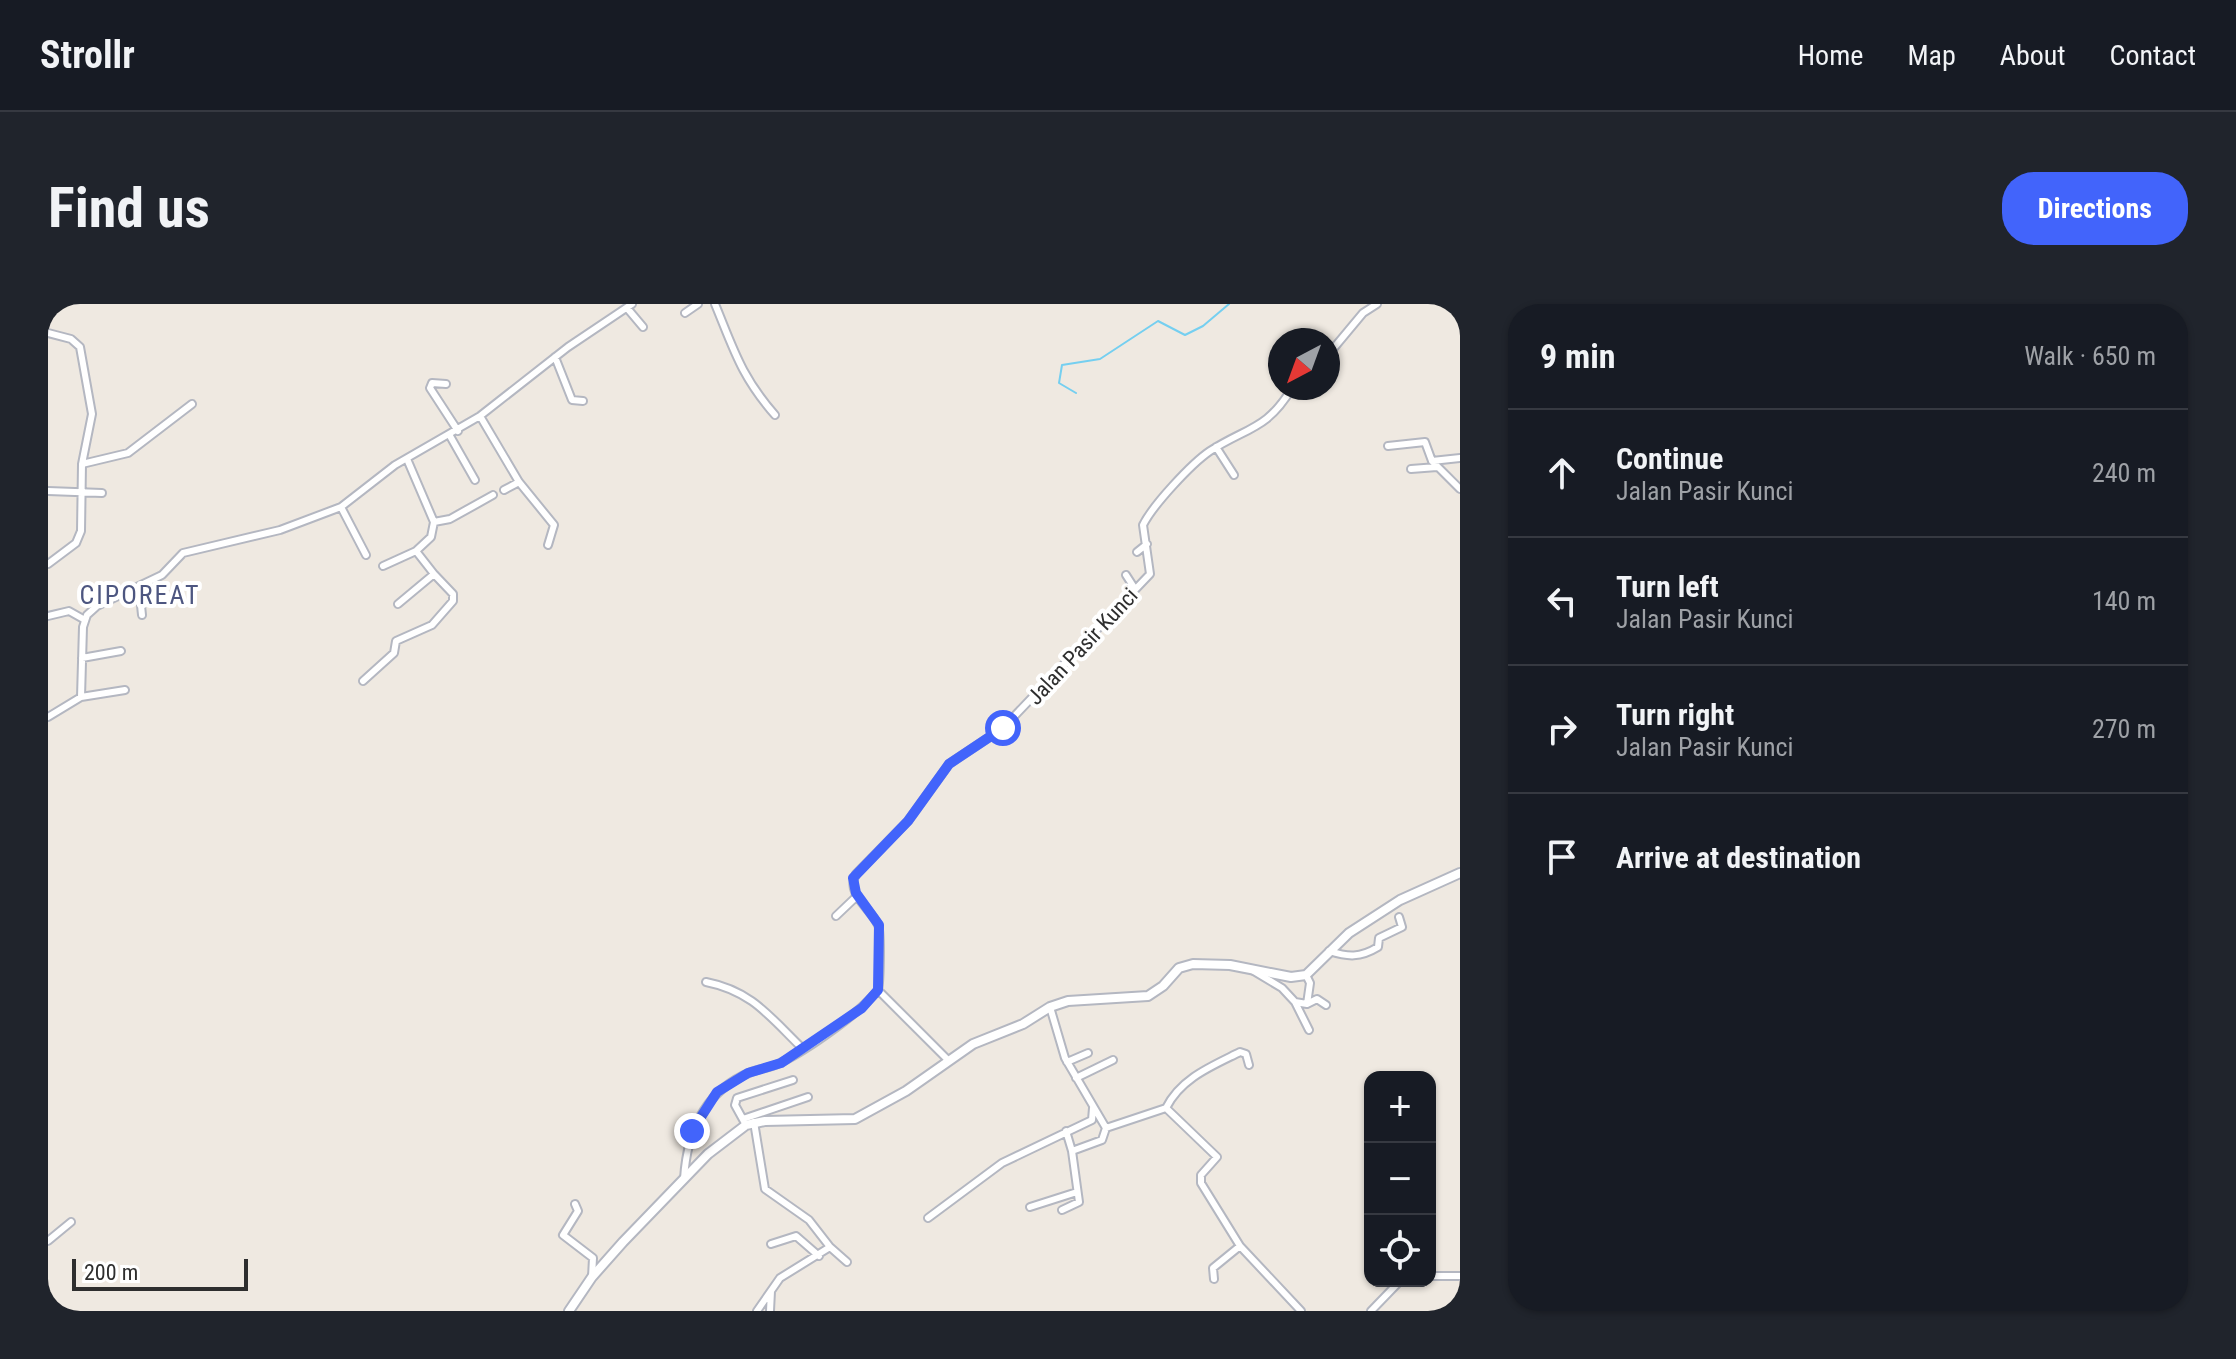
<!DOCTYPE html>
<meta charset="utf-8">
<style>
body{margin:0;font-family:"Roboto Condensed",sans-serif;background:#20242c;color:#f1f3f6}
.controls{position:absolute;right:24px;bottom:24px;display:grid;overflow:hidden;border-radius:16px;box-shadow:0 2px 6px #0004}
.controls button{width:72px;height:72px;display:grid;place-items:center;padding:0;border:0;border-bottom:2px solid #363941;background:#171b24;color:#f1f3f6;font:40px sans-serif}
.compass{position:absolute;left:1220px;top:24px;width:72px;height:72px;border-radius:50%;background:#171b24;box-shadow:0 2px 6px #0004;rotate:221deg}
.scale{position:absolute;left:24px;bottom:20px;width:176px;box-sizing:border-box;padding-left:8px;border:4px solid #2e2e2e;border-top:0;font-size:22px;line-height:28px;white-space:nowrap;color:#2e2e2e;-webkit-text-stroke:6px #fff;paint-order:stroke}
.stop{position:absolute;width:24px;height:24px;margin:-18px;border:6px solid #4264fb;border-radius:50%;background:#fff}
.stop.end{background:#4264fb;border-color:#fff;box-shadow:0 2px 8px #0008}
.list{margin:0;padding:0;list-style:none}
h2{display:flex;justify-content:space-between;align-items:center;height:104px;margin:0;padding:0 32px;font-size:34px}
h2 small{font-size:26px;font-weight:400;color:#9ea1a6}
.list li{display:grid;grid-template-columns:52px 1fr auto;gap:24px;align-items:center;box-sizing:border-box;height:128px;padding:0 32px;border-top:2px solid #363941}
.list b{display:block;font-size:30px;white-space:nowrap}
.list p{margin:0;font-size:26px;white-space:nowrap;color:#9ea1a6}
.list em{font-size:26px;font-style:normal;color:#9ea1a6}
.icon{flex:none;width:44px;height:44px;fill:none;stroke:currentColor;stroke-width:2;stroke-linecap:round;stroke-linejoin:round}
.map{position:relative;flex:none;width:1412px;height:1007px;overflow:hidden;border-radius:32px}
header{display:flex;align-items:center;gap:48px;box-sizing:border-box;height:112px;padding:0 40px;background:#171b24;border-bottom:2px solid #363941}
header strong{font-size:38px}
nav{display:flex;gap:44px;margin-inline-start:auto;font-size:28px}
.intro{display:flex;align-items:center;justify-content:space-between;box-sizing:border-box;height:192px;padding:0 48px}
h1{margin:0;font-size:56px}
.button{padding:20px 36px;border-radius:32px;background:#4264fb;color:#fff;font-size:28px;font-weight:700}
main{display:flex;gap:48px;padding:0 48px}
aside{flex:1;background:#171b24;border-radius:32px;box-shadow:0 2px 6px #0004}
.map>svg:first-child{display:block}
</style>
<header>
<strong>Strollr</strong>
<nav><a>Home</a><a>Map</a><a>About</a><a>Contact</a></nav>
</header>
<div class="intro"><h1>Find us</h1><a class="button">Directions</a></div>
<main>
<div class="map">
<svg width="1412" height="1007" viewBox="0 0 1412 1007">
<rect width="100%" height="100%" fill="#efe9e1"/>
<g fill="none" stroke-linecap="round" stroke-linejoin="round">
<path stroke="#75cff0" stroke-width="2" d="M 1028,89 L 1011,79 L 1014,61 L 1052,55 L 1110,17 L 1137,31 L 1155,22 L 1181,0"/>
<g stroke="#b4b7c1" stroke-width="10">
<path id="street" d="M 667,0 C 686,46 693,72 727,111
M 579,4 L 595,23
M 637,9 L 650,0
M 0,29 L 23,35 L 32,43 L 44,110 L 34,160 L 33,227 L 28,239 L 0,260
M 1280,51 L 1315,9 L 1329,0
M 507,53 L 524,96 L 535,97
M 398,80 L 384,79 L 382,84 L 410,127
M 432,112 L 471,178 L 506,221 L 500,241
M 402,132 L 427,176
M 1340,142 L 1377,138 L 1384,157 L 1412,185
M 1168,143 L 1186,171
M 359,155 L 386,218 L 402,215 L 445,191
M 1384,157 L 1412,154
M 34,160 L 80,149 L 144,100
M 1363,165 L 1389,163
M 456,186 L 471,178
M 0,187 L 54,189
M 293,203 L 318,251
M 1089,248 L 1099,240
M 335,262 L 368,247
M 1078,271 L 1087,285
M 91,282 L 94,311
M 350,300 L 386,270 L 368,247 L 383,233 L 386,218
M 0,312 L 21,307 L 37,316
M 34,354 L 73,347
M 315,377 L 346,349 L 348,337 L 384,321 L 405,297 L 405,290 L 386,270
M 33,393 L 77,386
M 0,413 L 33,393 L 35,323 L 39,311 L 49,302 L 114,271 L 135,249 L 232,226 L 293,203 L 347,161 L 432,112 L 520,43 L 584,0
M 788,612 L 809,592
M 1281,647 C 1300,653 1312,654 1330,643 L 1331,634 L 1354,623 L 1351,613
M 1204,666 L 1234,684 L 1247,698 L 1259,700 L 1269,695 L 1278,701
M 1258,671 L 1262,679 L 1259,700
M 658,678 C 704,687 722,713 754,744
M 830,686 L 900,756
M 1247,698 L 1261,726
M 1002,703 L 1017,754 L 1058,824 L 1118,804 L 1169,853 L 1153,871 L 1153,879 L 1192,942 L 1253,1007
M 1019,758 L 1040,749
M 1028,774 L 1065,756
M 1118,804 C 1133,774 1164,762 1192,748 L 1198,750 L 1201,761
M 695,815 L 760,793
M 706,818 L 717,885 L 761,916 L 782,943 L 732,974 L 709,1007
M 698,821 L 687,801 L 689,794 L 745,776
M 1018,827 L 1024,847 L 1054,836 L 1058,824
M 636,875 C 639,827 656,787 703,768 C 713,764 723,764 732,759 C 759,746 812,709 830,686 C 832,678 833,626 830,621 C 823,604 797,590 808,570 L 860,517 L 901,460 L 955,424 L 1102,270 L 1095,221 C 1105,201 1143,160 1162,147 C 1199,123 1219,126 1244,84
M 527,900 L 530,907 L 515,931 L 545,954 L 544,973
M 982,903 L 1029,888
M 1014,906 L 1031,898 L 1024,847
M 880,914 L 954,859 L 1044,816 L 1045,804
M 0,937 L 23,918
M 723,940 L 748,932 L 771,952
M 782,943 L 799,958
M 1382,972 L 1412,972
M 1166,975 L 1165,964 L 1192,942
M 722,1007 L 723,987
M 1323,1007 L 1352,977"/>
</g>
<g stroke="#b4b7c1" stroke-width="12">
<path id="secondary" d="M 521,1007 L 544,973 L 575,938 L 660,850 L 698,821 L 717,817 L 807,815 L 858,787 L 925,740 L 975,720 L 1002,703 L 1020,697 L 1100,692 L 1115,682 L 1131,664 L 1145,660 L 1182,661 L 1243,673 L 1258,671 L 1301,629 L 1352,596 L 1412,569"/>
</g>
<use href="#street" stroke="#fff" stroke-width="6"/>
<use href="#secondary" stroke="#fff" stroke-width="8"/>
</g>
<g fill="none" stroke-linecap="round" stroke-linejoin="round">
<path stroke="#4264fb" stroke-width="10" d="M 644,827 L 669,788 L 700,769 L 733,759 L 814,704 L 830,686 L 831,621 L 808,589 L 805,574 L 860,517 L 901,460 L 955,424"/>
</g>
<g text-anchor="middle" stroke-width="8" stroke-linejoin="round" paint-order="stroke">
<g font-size="22" fill="#2e2e2e" stroke="#fff">
<text transform="translate(1034 342) rotate(-47)" y="8">Jalan Pasir Kunci</text>
</g>
<g font-size="26" letter-spacing="2" fill="#4d5680" stroke="#fff">
<text x="92" y="300">CIPOREAT</text>
</g>
</g>
</svg>
<div class="controls">
<button>+</button>
<button>−</button>
<button><svg class="icon" aria-label="locate" viewBox="0 0 24 24"><circle cx="12" cy="12" r="6"/><path d="M12 2v4M12 18v4M2 12h4M18 12h4"/></svg></button>
</div>
<svg class="compass" viewBox="-18 -18 36 36"><path d="M0-13l5 13h-10z" fill="#e53935"/><path d="M0 13l5-13h-10z" fill="#9ea1a6"/></svg>
<div class="scale">200 m</div>
<div class="stop" style="left:955px;top:424px"></div>
<div class="stop end" style="left:644px;top:827px"></div>
</div>
<aside>
<h2>9 min<small>Walk · 650 m</small></h2>
<ul class="list">
<li><svg class="icon" aria-label="ahead" viewBox="0 0 24 24"><path d="M12 20V5M6 11l6-6 6 6"/></svg><div><b>Continue</b><p>Jalan Pasir Kunci</p></div><em>240 m</em></li>
<li><svg class="icon" aria-label="left" viewBox="0 0 24 24"><path d="M17 20v-9H6M10 6l-5 5 5 5"/></svg><div><b>Turn left</b><p>Jalan Pasir Kunci</p></div><em>140 m</em></li>
<li><svg class="icon" aria-label="right" viewBox="0 0 24 24"><path d="M7 20v-9h11M14 6l5 5-5 5"/></svg><div><b>Turn right</b><p>Jalan Pasir Kunci</p></div><em>270 m</em></li>
<li><svg class="icon" aria-label="arrive" viewBox="0 0 24 24"><path d="M6 21V4h12l-3 4 3 4H6"/></svg><div><b>Arrive at destination</b></div></li>
</ul>
</aside>
</main>
